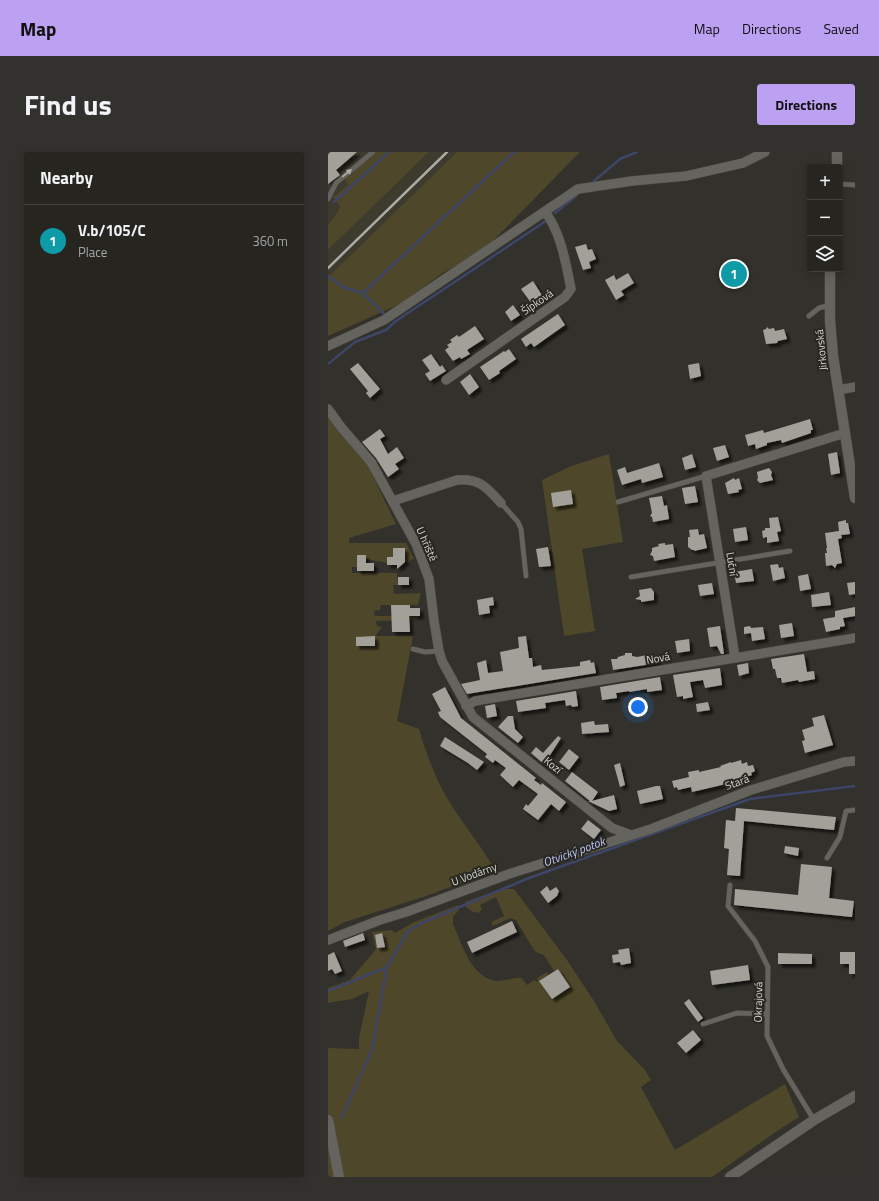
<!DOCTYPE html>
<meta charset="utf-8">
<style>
body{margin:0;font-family:"Titillium Web",sans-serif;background:#32312d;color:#f1f3f6}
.controls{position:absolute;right:12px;top:12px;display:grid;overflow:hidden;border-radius:4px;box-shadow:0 2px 10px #0003}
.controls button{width:36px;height:36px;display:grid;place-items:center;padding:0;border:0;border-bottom:1px solid #42423e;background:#262520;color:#f1f3f6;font:20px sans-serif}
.you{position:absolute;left:310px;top:555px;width:14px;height:14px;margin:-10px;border:3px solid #fff;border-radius:50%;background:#1a73e8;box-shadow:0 0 0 6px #1a73e833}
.badge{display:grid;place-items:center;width:26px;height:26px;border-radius:50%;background:#bca0f2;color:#fff;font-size:13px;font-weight:700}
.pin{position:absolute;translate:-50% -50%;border:2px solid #fff;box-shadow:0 1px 4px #0006}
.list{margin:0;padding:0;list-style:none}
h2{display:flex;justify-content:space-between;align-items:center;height:52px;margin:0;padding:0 16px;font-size:17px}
h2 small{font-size:13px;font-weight:400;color:#a4a5a5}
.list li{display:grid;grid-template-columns:26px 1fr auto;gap:12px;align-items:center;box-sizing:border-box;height:72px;padding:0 16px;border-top:1px solid #42423e}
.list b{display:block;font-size:15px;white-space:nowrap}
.list p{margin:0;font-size:13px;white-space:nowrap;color:#a4a5a5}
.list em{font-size:13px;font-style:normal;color:#a4a5a5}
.icon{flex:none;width:22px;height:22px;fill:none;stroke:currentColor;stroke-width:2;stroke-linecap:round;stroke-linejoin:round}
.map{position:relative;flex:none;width:527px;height:1025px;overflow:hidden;border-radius:4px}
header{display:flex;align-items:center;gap:24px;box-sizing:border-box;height:56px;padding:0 20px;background:#bca0f2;color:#111}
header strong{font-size:19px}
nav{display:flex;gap:22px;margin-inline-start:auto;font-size:14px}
.intro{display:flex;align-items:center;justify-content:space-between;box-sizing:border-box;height:96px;padding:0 24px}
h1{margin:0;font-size:28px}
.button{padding:10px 18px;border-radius:4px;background:#bca0f2;color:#111;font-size:14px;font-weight:700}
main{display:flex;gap:24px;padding:0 24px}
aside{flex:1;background:#262520;border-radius:4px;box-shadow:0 2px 10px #0003}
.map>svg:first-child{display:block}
</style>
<header>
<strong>Map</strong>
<nav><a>Map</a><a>Directions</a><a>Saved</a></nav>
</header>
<div class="intro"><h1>Find us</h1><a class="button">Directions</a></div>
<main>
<aside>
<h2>Nearby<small></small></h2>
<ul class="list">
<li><span class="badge" style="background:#0f9aa8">1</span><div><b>V.b/105/C</b><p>Place</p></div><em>360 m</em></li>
</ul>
</aside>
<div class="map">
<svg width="527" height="1025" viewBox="0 0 527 1025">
<defs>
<filter id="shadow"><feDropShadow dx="3.5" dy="3.5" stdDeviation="1" flood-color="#0009"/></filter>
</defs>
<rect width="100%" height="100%" fill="#32312b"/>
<path fill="#3d3a2e" d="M 0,0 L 49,0 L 16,27 L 20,33 L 9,61 L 0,73 Z
M 101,0 L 129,0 L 0,125 L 0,98 Z"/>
<path fill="#4f4729" d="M 49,0 L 101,0 L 0,98 L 0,73 L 9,61 L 12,54 L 5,45 L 20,33 L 16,27 Z
M 129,0 L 252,0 L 157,97 L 113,122 L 72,152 L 0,184 L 0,125 Z
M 0,264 L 9,278 L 39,312 L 68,372 L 21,386 L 21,391 L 78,391 L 86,407 L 82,408 L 82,410 L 77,410 L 77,396 L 65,396 L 65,401 L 67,405 L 59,405 L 59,411 C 48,408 39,409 29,403 L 29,415 L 24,415 L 24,421 L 69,421 L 70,433 L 65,433 L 66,442 L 93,441 L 90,453 L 53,453 L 52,458 L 46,459 L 47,464 L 90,464 L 89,468 L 48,469 L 49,474 L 54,475 L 47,484 L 85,484 L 69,569 L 91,577 C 98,601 107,625 119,646 C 134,671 153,693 167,718 L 98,744 L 17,770 L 0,779 Z
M 281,302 L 295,390 L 254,397 L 267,479 L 236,484 L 214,328 L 243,314 Z
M 173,737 L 186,737 L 239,808 L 266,849 L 289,889 L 317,918 L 323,928 L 313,935 L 347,998 L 457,932 L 471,965 L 452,977 L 384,1025 L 0,1025 L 0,896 L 31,897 L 31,886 L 41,839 L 24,847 L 0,851 L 0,836 L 22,828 L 48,797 L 44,780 L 64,778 L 67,781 L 86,770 L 130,753 L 131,758 L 125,765 L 125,772 C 134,792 143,826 169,829 C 178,829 186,825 194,826 L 199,833 L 206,828 L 209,830 L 210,829 L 209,826 L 221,819 L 219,821 L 220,823 L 212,829 L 224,847 L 242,835 L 230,817 L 226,819 L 216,803 L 210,801 L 206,798 L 188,768 L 182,766 L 165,774 L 163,770 L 176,764 L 168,745 L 152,753 L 154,758 L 150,761 L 143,759 L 137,754 L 139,753 L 137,750 Z"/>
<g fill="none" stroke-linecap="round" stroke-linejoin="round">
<path stroke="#3d4568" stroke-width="2.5" d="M 266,29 L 292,7 L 309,0
M 6,50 L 61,0
M 227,61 L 248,44
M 0,124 L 17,136 L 35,141 L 58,164
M 35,141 L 186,0
M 0,212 L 27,190 L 58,178 L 68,169 L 218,69
M 0,839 L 59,815 L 80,779 L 96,770 L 201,726 L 422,647 L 527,634
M 14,965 L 44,898 L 59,815"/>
</g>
<path fill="#a2a099" filter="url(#shadow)" d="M 0,0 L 29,0 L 8,18 L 12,23 L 0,32 Z
M 258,92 L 260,98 L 264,97 L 268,107 L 261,110 L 263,116 L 255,118 L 247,95 Z
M 300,121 L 306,131 L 293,139 L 296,143 L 288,148 L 277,128 L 286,123 L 288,128 Z
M 205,129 L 215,145 L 204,152 L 193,137 Z
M 185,153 L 192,163 L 183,169 L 177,160 Z
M 230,162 L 237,173 L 206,195 L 203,191 L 198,195 L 193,187 Z
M 147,174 L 156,187 L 139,198 L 142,202 L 133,207 L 132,205 L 125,209 L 117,198 L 121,195 L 119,193 L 124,190 L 122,188 L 129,183 L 131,185 Z
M 439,175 L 441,177 L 446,176 L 447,179 L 456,177 L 459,187 L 450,189 L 449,191 L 438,192 L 435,178 L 438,177 Z
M 181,197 L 188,207 L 171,219 L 172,221 L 161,228 L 152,215 L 176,199 L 177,200 Z
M 103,202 L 112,215 L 114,213 L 118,219 L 102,229 L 97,222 L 102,219 L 94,208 Z
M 30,211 L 52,237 L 42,246 L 38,241 L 40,239 L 22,217 Z
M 371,211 L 373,224 L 362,227 L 360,213 Z
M 142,222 L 151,235 L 141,243 L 132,230 Z
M 482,267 L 485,278 L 483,278 L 483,281 L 454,291 L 453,288 L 439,291 L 439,293 L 428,297 L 427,292 L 420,294 L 417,283 L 435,278 L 436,281 Z
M 52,277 L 57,284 L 52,287 L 60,302 L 69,295 L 76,306 L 67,312 L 71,317 L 60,325 L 48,306 L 34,290 Z
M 397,293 L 401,305 L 389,309 L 385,296 Z
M 509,300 L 512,321 L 503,323 L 500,302 Z
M 364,302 L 368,315 L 357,318 L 354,306 Z
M 331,311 L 335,325 L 314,331 L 313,327 L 294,333 L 289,318 L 297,315 L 299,321 Z
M 441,316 L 444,320 L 443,323 L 445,328 L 432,331 L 429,328 L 430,326 L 429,320 Z
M 406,326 L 407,328 L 411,326 L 414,337 L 410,338 L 411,340 L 400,342 L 397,331 Z
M 367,334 L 370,350 L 357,352 L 354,336 Z
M 243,338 L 245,352 L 225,355 L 223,341 Z
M 334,344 L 336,354 L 339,353 L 341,367 L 325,370 L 324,365 L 322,364 L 324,361 L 321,346 Z
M 450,365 L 453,379 L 449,380 L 451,389 L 439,391 L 439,385 L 435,386 L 434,379 L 437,378 L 437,376 L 442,376 L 441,366 Z
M 518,368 L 518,371 L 520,371 L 522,382 L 513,383 L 514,386 L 510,387 L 514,411 L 509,412 L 507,416 L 504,413 L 498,414 L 497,401 L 499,401 L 498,396 L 499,396 L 497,381 L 511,379 L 510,370 Z
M 418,375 L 420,388 L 407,390 L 405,377 Z
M 370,377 L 371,383 L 376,382 L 379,396 L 366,399 L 366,398 L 364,398 L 360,395 L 360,385 L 362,385 L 361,378 Z
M 337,391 L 337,393 L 345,392 L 347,405 L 326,409 L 325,404 L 322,403 L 324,399 L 324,396 L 331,394 L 330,392 Z
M 220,395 L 223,414 L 211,415 L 208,397 Z
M 65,396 L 77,396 L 77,410 L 69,417 L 69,413 L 59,413 L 59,405 L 65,405 Z
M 29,403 L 38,403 L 38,411 L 46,411 L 46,419 L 29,419 Z
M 450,412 L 451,416 L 455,415 L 457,426 L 445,429 L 442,413 Z
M 424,417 L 426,429 L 408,431 L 406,420 Z
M 480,422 L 483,437 L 472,439 L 470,424 Z
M 70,425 L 81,425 L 81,433 L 70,433 Z
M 527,430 L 527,442 L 521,443 L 519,431 Z
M 384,431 L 386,442 L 372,444 L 370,433 Z
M 323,436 L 326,440 L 326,448 L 313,450 L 313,448 L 307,447 L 312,444 L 311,438 Z
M 501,440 L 503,453 L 484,455 L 483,443 Z
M 165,445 L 166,453 L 161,454 L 162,461 L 151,463 L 149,448 Z
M 63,453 L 82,453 L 82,456 L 92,456 L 92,464 L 81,464 L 82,480 L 64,480 Z
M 527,455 L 527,464 L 515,466 L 517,474 L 512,475 L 512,477 L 498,480 L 495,467 L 507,465 L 507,459 Z
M 464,471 L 466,484 L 453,486 L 451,473 Z
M 392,474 L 396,502 L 393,502 L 389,494 L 382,495 L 379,476 Z
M 422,474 L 423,476 L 435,475 L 437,487 L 424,489 L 423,481 L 416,482 L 416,475 Z
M 47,484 L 47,494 L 28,494 L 28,485 Z
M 198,484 L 201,506 L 204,506 L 205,515 L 213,513 L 214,518 L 252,514 L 252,510 L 262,508 L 263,511 L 266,510 L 268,521 L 139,542 L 133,532 L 152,528 L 149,511 L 158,508 L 160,521 L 175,519 L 172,500 L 191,496 L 190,485 Z
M 361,487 L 362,499 L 349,501 L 347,489 Z
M 297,501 L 304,501 L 304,504 L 309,505 L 324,502 L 324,504 L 329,503 L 330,511 L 285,518 L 283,507 L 289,507 L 290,505 L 297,503 Z
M 476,502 L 479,520 L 486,519 L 487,527 L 471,530 L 470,528 L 454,531 L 453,526 L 449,526 L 447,517 L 445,517 L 443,507 Z
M 420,511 L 421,521 L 411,524 L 409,513 Z
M 392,516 L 394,533 L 377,536 L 375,528 L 362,530 L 365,545 L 355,547 L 355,544 L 349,545 L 345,523 Z
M 332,525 L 334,538 L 319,540 L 319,537 L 301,540 L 301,539 L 288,541 L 289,546 L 274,548 L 272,535 Z
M 117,535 L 133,566 L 208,626 L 206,628 L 213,633 L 214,631 L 238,650 L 231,659 L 223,652 L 210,668 L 195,657 L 198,652 L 200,654 L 210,642 L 191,628 L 185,635 L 172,623 L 178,616 L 167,608 L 165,611 L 157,605 L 159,602 L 112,565 L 110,560 L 113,559 L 104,542 Z
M 248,539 L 250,554 L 244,555 L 243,553 L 238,554 L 237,548 L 217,551 L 218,556 L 190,560 L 188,549 Z
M 380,550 L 382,558 L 369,560 L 368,552 Z
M 167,552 L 169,564 L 159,566 L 157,554 Z
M 496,563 L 505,593 L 477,601 L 474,589 L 477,588 L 474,578 L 486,574 L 484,566 Z
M 180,564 L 185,564 L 187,577 L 195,585 L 190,591 L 170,575 Z
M 266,569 L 267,573 L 280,572 L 281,580 L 254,582 L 253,571 Z
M 230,584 L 233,586 L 217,611 L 217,613 L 203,601 L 208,595 L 215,601 Z
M 117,585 L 156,610 L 149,618 L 140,611 L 112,594 Z
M 241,597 L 251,605 L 241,618 L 231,610 Z
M 413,608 L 414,612 L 419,610 L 420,614 L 425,613 L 427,619 L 423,621 L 424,623 L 398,632 L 364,640 L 363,635 L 350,638 L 349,635 L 346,636 L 344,629 L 361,625 L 360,620 L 371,618 L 371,620 L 393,615 L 392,614 L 403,610 L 403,611 Z
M 292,611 L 297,633 L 292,635 L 286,613 Z
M 244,620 L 270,640 L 264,649 L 286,643 L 289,657 L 281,659 L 260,649 L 262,649 L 237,629 Z
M 328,634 L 332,634 L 335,647 L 312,652 L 309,639 Z
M 408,656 L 508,665 L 506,678 L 416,669 L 412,724 L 399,723 L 401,697 L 396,696 L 398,668 L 407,669 Z
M 260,668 L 273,678 L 266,687 L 253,677 Z
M 457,694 L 471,696 L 470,704 L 456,701 Z
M 473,712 L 504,715 L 501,746 L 526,749 L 524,765 L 406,753 L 407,737 L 470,743 Z
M 219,734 L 222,739 L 228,735 L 231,739 L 229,744 L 220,751 L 212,740 Z
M 184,769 L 189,780 L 144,801 L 139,790 Z
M 35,781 L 37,788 L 17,795 L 15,789 Z
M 54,781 L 57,795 L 49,796 L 47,783 Z
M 301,796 L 303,811 L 293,813 L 292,810 L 285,811 L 284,803 L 291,802 L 290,798 Z
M 6,800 L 14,819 L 7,822 L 4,817 L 0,819 L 0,803 Z
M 512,800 L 527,800 L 527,822 L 521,822 L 521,812 L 512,812 Z
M 450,801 L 484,802 L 484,812 L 450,812 Z
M 420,813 L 422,828 L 384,833 L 382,819 Z
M 230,817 L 242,835 L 224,847 L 211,829 Z
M 361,847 L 375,866 L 370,870 L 356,851 Z
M 365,878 L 373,888 L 358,901 L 349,891 Z"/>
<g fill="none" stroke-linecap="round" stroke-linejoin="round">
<g stroke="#4f4e49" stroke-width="5.5">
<path id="lane" d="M 512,32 L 527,33
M 0,47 L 8,31 L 45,0
M 481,164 L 491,156 L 502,153
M 290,350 L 378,324
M 173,351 L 190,370 L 193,377 L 198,424
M 303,425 L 462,399
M 85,497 L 97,500 L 111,499
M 499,706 L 512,685 L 518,659 L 527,658
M 402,733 L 400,754 L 427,789 L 440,815 L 439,884 L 455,917 L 486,968
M 375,872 L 409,861 L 439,862"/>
</g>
<g stroke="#4f4e49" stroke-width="10">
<path id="street" d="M 0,194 L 56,168 L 250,37 L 304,29 L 358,24 L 415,11 L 437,0
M 118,228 L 237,145 L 243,137 C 238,112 233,80 217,60
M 510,238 L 527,235
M 0,257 L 13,275 L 43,310 L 88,392 L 101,427 L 106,469 L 111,499 L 114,509 L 145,565 L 284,676 L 303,683
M 65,349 L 129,328 C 152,326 159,336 173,351
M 407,505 L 378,324 L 517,281
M 138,554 L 147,549 L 527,486
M 0,788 L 52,768 L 78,760 L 181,722 L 323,677 L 423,638 L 516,610 L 527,609"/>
</g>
<g stroke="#4f4e49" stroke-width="11">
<path id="secondary" d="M 509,15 L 509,0
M 502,117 L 502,169 L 505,204 L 527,346
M 0,968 L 11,1025
M 402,1025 L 486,968 L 527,944"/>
</g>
<use href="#lane" stroke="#65635d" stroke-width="4.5"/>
<use href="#street" stroke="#65635d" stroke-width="9"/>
<use href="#secondary" stroke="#65635d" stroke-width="10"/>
<path stroke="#abaaa6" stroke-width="2.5" d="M 0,116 L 119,0"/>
</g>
<defs><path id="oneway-solid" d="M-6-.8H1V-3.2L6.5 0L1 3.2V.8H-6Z"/></defs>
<use fill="#afaeaa" href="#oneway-solid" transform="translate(19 21) rotate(-39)"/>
<g text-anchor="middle" stroke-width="4" stroke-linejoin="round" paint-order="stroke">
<g font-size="11" fill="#d7d7d3" stroke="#282721">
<text transform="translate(209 150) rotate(-35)" y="4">Šípková</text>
<text transform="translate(493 198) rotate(-96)" y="4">Jirkovská</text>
<text transform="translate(99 392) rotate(66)" y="4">U hřiště</text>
<text transform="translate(404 412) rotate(81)" y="4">Luční</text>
<text transform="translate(330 506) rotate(-10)" y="4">Nová</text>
<text transform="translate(225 613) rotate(39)" y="4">Kozí</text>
<text transform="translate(409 630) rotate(-20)" y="4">Stará</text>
<text transform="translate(146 722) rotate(-20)" y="4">U Vodárny</text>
<text transform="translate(430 850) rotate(-89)" y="4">Okrajová</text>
</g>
<g font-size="12" font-style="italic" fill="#bac6f9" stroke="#282721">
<text transform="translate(246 700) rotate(-20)" y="4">Otvický potok</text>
</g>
</g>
</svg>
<div class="controls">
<button>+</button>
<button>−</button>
<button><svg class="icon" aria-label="layers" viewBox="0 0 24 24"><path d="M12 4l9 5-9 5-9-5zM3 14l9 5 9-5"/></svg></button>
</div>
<div class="you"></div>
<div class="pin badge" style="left:406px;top:122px;background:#0f9aa8">1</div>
</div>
</main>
